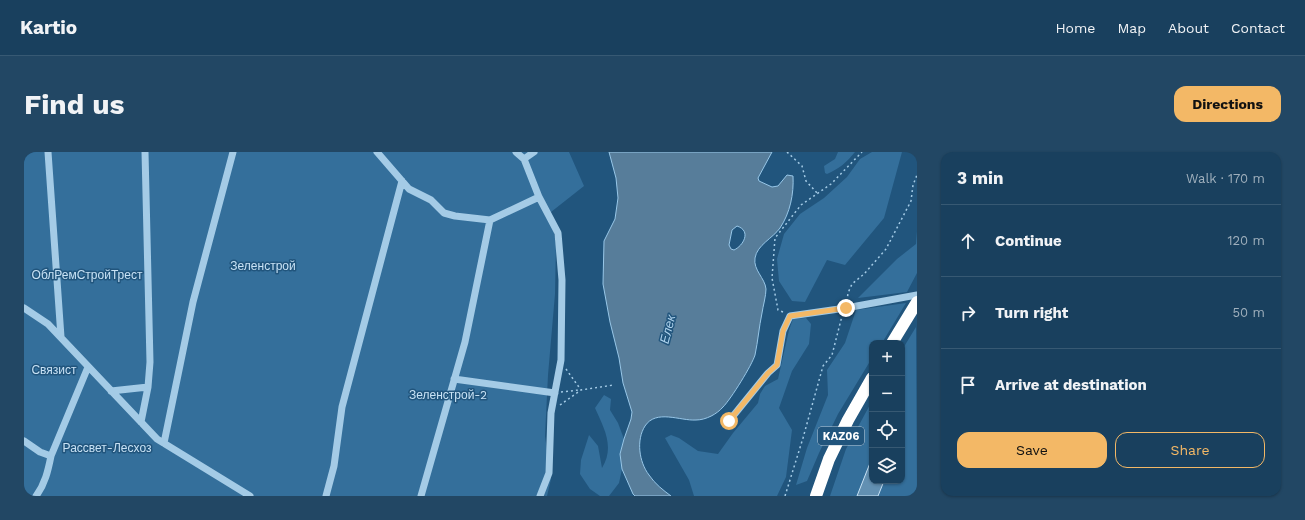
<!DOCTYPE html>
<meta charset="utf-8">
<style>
body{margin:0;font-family:"Work Sans",sans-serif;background:#224764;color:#f1f3f6}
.controls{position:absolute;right:12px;bottom:12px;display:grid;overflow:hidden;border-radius:8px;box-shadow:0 1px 3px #0004}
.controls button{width:36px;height:36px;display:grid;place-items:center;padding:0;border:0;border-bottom:1px solid #375973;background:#19405e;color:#f1f3f6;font:20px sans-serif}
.stop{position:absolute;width:12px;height:12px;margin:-9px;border:3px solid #f3b866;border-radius:50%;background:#fff}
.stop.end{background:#f3b866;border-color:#fff;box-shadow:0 1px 4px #0008}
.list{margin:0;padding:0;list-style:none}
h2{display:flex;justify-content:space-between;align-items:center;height:52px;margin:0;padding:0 16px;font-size:17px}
h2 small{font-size:13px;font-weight:400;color:#9fafbc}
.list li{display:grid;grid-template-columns:26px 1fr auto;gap:12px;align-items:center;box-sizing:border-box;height:72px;padding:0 16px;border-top:1px solid #375973}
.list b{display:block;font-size:15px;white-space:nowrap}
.list em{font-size:13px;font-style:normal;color:#9fafbc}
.actions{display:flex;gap:8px;padding:12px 16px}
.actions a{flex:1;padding:9px 0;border:1px solid #f3b866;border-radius:12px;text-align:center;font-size:14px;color:#f3b866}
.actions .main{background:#f3b866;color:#111}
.icon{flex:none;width:22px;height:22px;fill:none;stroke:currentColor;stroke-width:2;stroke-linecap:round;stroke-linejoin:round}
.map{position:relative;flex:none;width:893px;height:344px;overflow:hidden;border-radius:12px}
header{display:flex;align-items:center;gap:24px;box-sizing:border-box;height:56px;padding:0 20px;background:#19405e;border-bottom:1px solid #375973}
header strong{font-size:19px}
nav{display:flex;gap:22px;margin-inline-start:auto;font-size:14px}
.intro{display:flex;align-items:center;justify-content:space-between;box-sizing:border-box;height:96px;padding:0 24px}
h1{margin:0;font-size:28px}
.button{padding:10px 18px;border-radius:12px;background:#f3b866;color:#111;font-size:14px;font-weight:700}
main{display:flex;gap:24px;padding:0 24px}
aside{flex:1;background:#19405e;border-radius:12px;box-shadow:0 1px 3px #0004}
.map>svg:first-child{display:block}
</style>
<header>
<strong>Kartio</strong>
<nav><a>Home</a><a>Map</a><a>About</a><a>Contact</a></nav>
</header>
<div class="intro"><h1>Find us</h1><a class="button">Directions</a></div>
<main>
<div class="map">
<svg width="893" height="344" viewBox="0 0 893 344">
<rect width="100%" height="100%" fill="#21557d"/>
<path fill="#346f9b" d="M 0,0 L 545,0 L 560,34 L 527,60 L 532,92 L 531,142 L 524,223 L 521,284 L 527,327 L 523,344 L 0,344 Z
M 814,0 L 831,0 C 823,10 815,17 803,22 L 801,21 L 800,14 L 811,7 Z
M 848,0 L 878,0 L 860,66 L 821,113 L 803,108 L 781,150 L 768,149 L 755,129 L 753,107 L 760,82 L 776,62 L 800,46 L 823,25 L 836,7 Z
M 893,79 L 893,121 L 883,140 L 834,146 L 873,107 L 892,92 Z
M 882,151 L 858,191 L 848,191 L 848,206 L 814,262 L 795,301 L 783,329 L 772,333 L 783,296 L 804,243 L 803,218 L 821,191 L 832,158 Z
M 782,166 L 787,172 L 785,192 L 768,219 L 755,256 L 768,278 L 762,325 L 753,344 L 670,344 L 665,328 L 641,286 L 647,283 L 655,286 L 674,299 L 694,302 L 709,281 L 734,251 L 736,242 L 741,234 L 754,227 L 765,178 L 769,167 Z
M 892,175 L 893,344 L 806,344 L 822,297 L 848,249 L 848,329 L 878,329 L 878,198 Z
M 580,243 L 587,247 L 586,258 L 594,271 L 600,287 L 596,302 L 598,317 L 595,331 L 585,344 L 576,344 L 566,337 L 556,322 L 557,308 L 565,283 L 574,294 L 578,316 C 591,295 580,276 571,256 Z"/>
<path fill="#577d9a" stroke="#98c7e8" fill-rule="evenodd" d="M 585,0 L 748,0 L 734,26 L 735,29 L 748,35 L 754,34 L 763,23 L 769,24 C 770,42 766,61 756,76 C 749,86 733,93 731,106 C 729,118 741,126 742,137 C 742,144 739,154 738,161 C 735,175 734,189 731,203 C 728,213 707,247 699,255 C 693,262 682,268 672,268 C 656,269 632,257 621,274 C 612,288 615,310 625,323 C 631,332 639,338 647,344 L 611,344 L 609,342 L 598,317 L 596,302 L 600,287 L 607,267 L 608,260 L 599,231 L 595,206 L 586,170 L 579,132 L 580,89 L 591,67 L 594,46 L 592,26 ZM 713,74 C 728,79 719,94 710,98 L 707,97 L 705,93 L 708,78 Z"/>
<path fill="#6290b2" stroke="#c8e2f5" d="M 848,306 L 848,329 L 860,329 L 854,344 L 833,344 Z"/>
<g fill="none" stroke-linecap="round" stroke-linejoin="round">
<path stroke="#a4cbe6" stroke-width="1.5" stroke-dasharray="2 3" stroke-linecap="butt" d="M 763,0 L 778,14 L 782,29 L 794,42
M 823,149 L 824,141 L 828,132 L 840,122 L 862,97 L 887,49 L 889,33 L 893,23
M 759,160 L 754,158 L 748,126 L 751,86 L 777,53 L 807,32 L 838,0
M 542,217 L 557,238 L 590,233
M 537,240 L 555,238
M 536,253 L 557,238
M 761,344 L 779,286 L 799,214 L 808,203 L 818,164"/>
<path stroke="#a4cbe6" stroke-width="7" d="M 24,0 L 37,185
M 353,0 L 385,37 L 407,48 L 420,61 L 431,64 L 466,68
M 500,7 L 510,0
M 515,45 L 534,81 L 538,128 L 537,208 L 527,261 L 525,321 L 516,344
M 0,156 L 24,172 L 133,287 L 226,344
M 430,227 L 531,241
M 87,239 L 124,235
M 705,269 L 744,221 L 753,213 L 759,179 L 766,164 L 822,156 L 893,143
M 117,270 L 124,235 L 126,210 L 121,0
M 0,289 L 16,300 L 27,304 C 24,319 21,332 12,344
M 140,291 L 169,150 L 209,0
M 27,304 L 64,215
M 302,344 L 310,314 L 318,255 L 378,29
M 397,344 L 441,190 L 466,68 L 515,45 L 500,7 L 492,0"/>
<path stroke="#fff" stroke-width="12" d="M 868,191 L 893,150
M 792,344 L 805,307 L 824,268 L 848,226"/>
</g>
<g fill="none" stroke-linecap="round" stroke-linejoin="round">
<path stroke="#f3b866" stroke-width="5" d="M 705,269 L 744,221 L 753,213 L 759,179 L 766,164 L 822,156"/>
</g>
<g text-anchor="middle" stroke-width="3" stroke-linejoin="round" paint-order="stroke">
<rect fill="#21557d" stroke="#bcccd8" stroke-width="1" x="794" y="275" width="46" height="18" rx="3"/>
<g font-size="11" font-weight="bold" fill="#fff">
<text x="817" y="288">KАZ06</text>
</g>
<g font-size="12" fill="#c8e2f5" stroke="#21557d">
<text x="239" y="118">Зеленстрой</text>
<text x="63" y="127">ОблРемСтройТрест</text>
<text x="30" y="222">Связист</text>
<text x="424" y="247">Зеленстрой-2</text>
<text x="83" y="300">Рассвет-Лесхоз</text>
</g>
<g font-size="13" font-style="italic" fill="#b0d4ee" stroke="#21557d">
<text transform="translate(643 177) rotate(-76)" y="5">Елек</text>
</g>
</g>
</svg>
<div class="controls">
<button>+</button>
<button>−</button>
<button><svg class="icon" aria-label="locate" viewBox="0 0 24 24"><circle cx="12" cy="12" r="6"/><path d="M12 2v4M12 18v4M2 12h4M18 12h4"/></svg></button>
<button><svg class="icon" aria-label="layers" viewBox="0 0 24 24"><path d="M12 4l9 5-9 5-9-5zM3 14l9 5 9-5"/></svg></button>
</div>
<div class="stop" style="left:705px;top:269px"></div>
<div class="stop end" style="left:822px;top:156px"></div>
</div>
<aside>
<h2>3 min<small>Walk · 170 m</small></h2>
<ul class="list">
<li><svg class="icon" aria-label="ahead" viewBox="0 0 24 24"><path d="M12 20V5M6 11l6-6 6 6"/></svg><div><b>Continue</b></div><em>120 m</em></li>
<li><svg class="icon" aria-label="right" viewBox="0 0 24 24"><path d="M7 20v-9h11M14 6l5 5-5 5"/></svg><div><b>Turn right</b></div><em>50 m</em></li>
<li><svg class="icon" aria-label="arrive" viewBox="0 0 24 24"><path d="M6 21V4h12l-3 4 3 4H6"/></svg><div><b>Arrive at destination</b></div></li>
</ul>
<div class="actions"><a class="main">Save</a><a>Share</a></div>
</aside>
</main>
